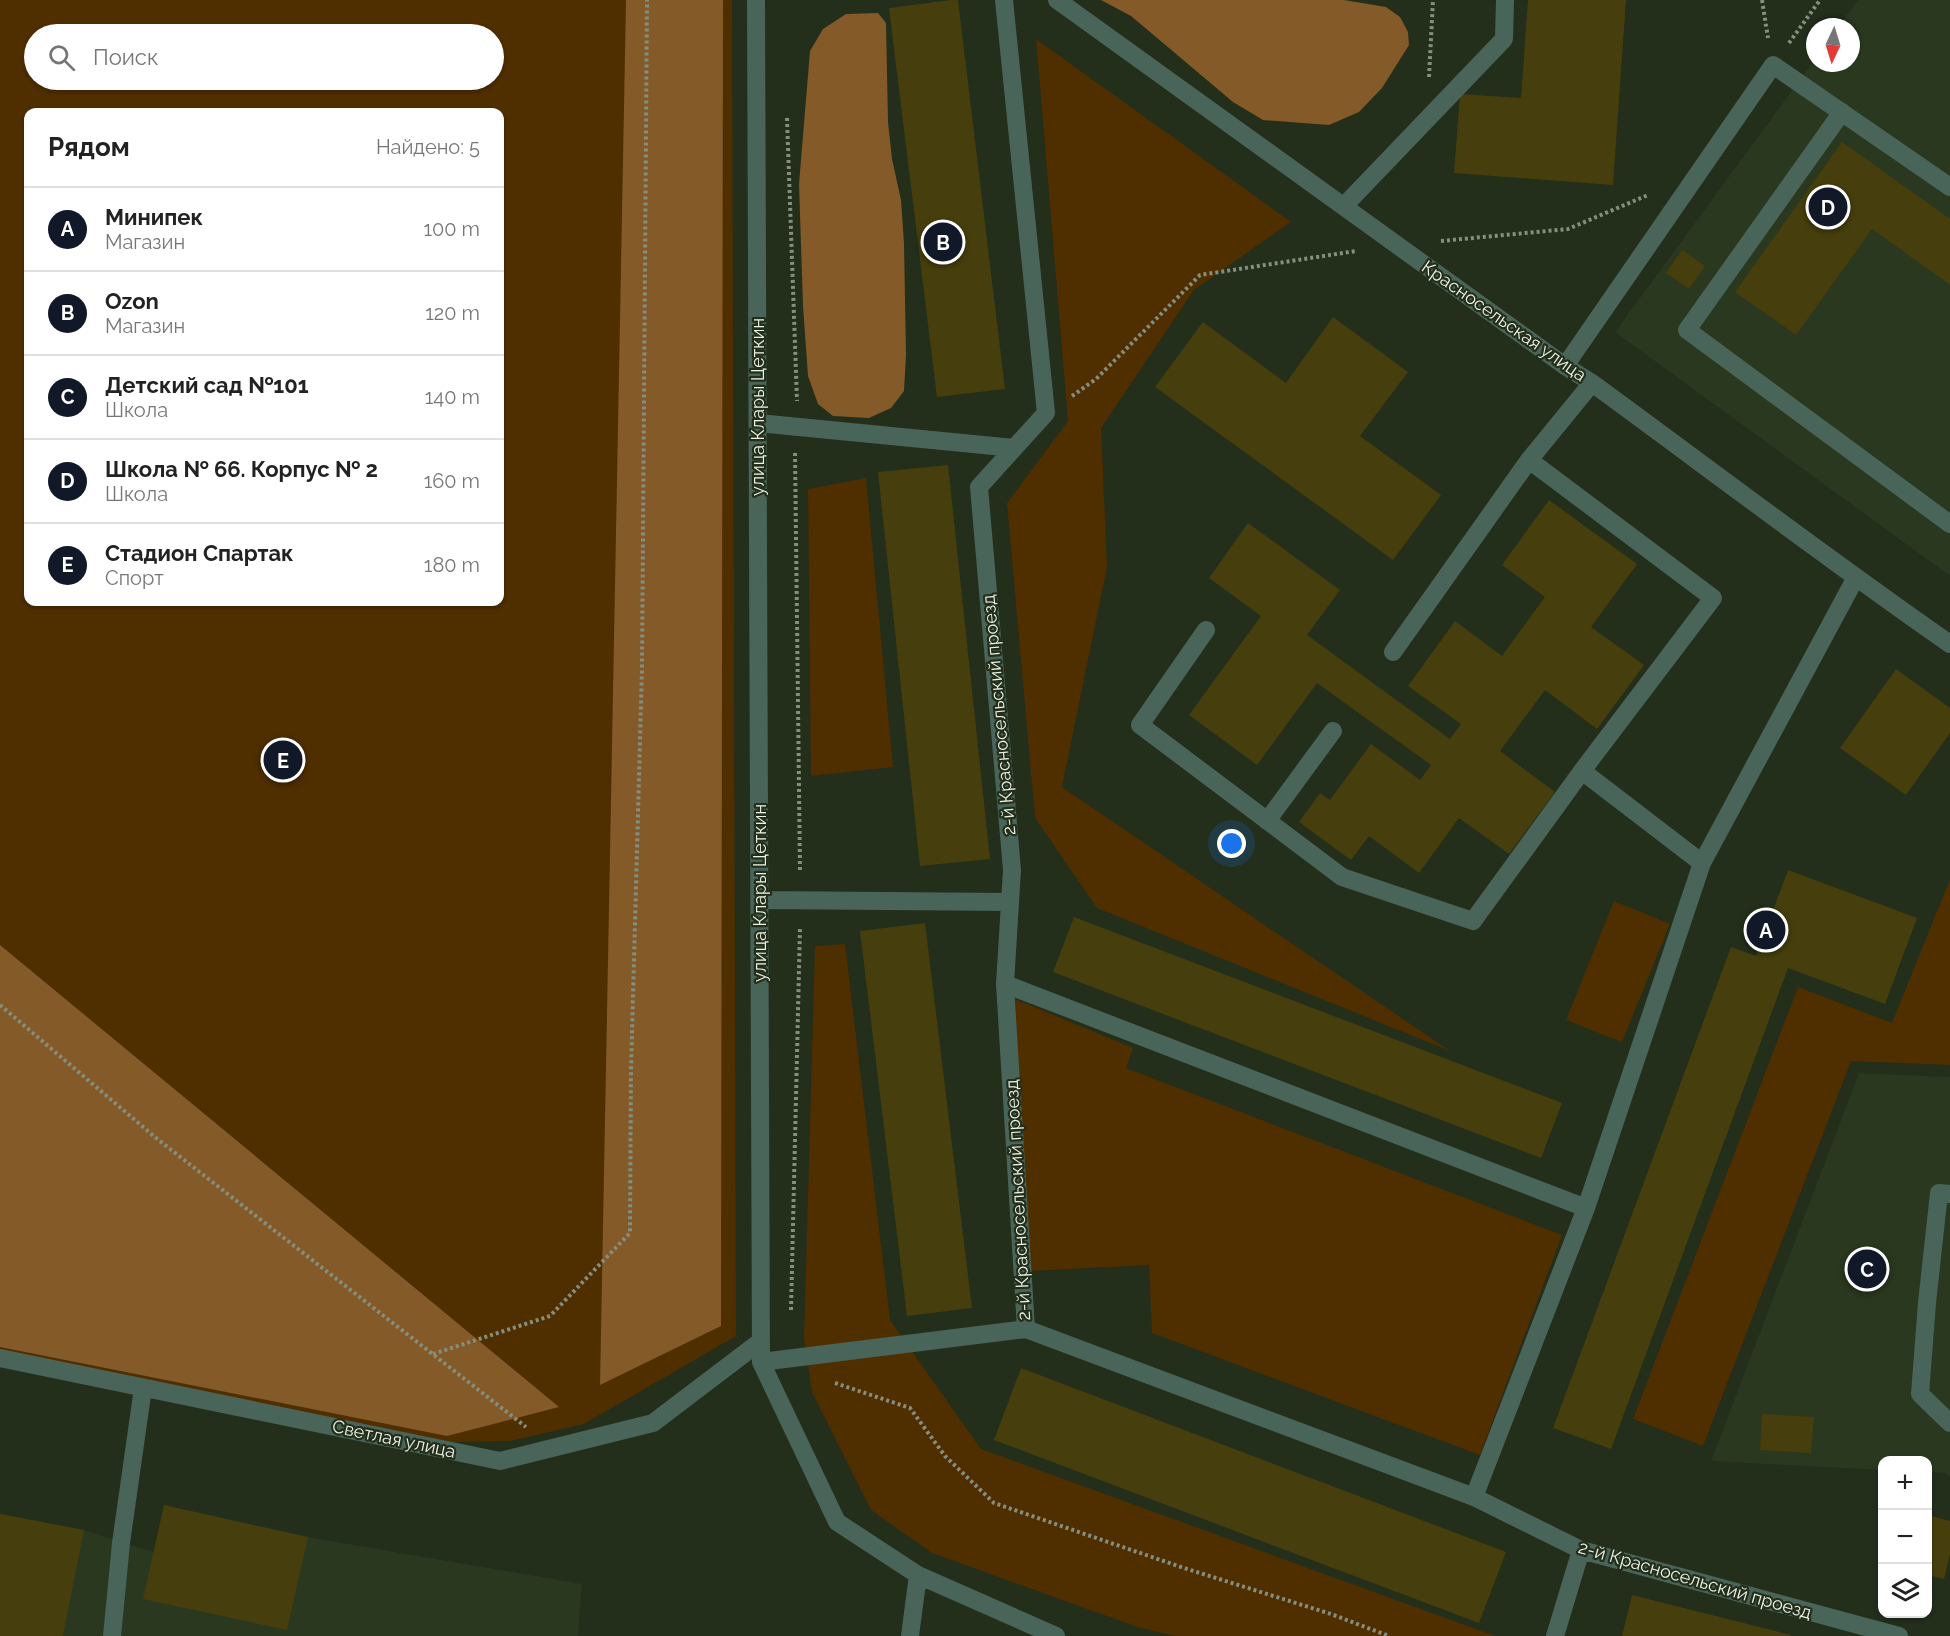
<!DOCTYPE html>
<html lang="ru">
<meta charset="utf-8">
<style>
body{margin:0;font-family:Raleway,sans-serif;background:#f2f2f2;color:#222}
.controls{position:absolute;right:18px;bottom:18px;display:grid;overflow:hidden;border-radius:12px;box-shadow:0 2px 4px #0004}
.controls button{width:54px;height:54px;display:grid;place-items:center;padding:0;border:0;border-bottom:2px solid #e0e0e0;background:#fff;color:#222;font:30px sans-serif}
.compass{position:absolute;left:1806px;top:18px;width:54px;height:54px;border-radius:50%;background:#fff;box-shadow:0 2px 4px #0004;rotate:184deg}
.you{position:absolute;left:1232px;top:844px;width:21px;height:21px;margin:-15px;border:4px solid #fff;border-radius:50%;background:#1a73e8;box-shadow:0 0 0 9px #1a73e833}
.badge{display:grid;place-items:center;width:39px;height:39px;border-radius:50%;background:#111827;color:#fff;font-size:20px;font-weight:700}
.pin{position:absolute;translate:-50% -50%;border:3px solid #fff;box-shadow:0 2px 6px #0006}
.list{margin:0;padding:0;list-style:none}
h2{display:flex;justify-content:space-between;align-items:center;height:78px;margin:0;padding:0 24px;font-size:26px}
h2 small{font-size:20px;font-weight:400;color:#767676}
.list li{display:grid;grid-template-columns:39px 1fr auto;gap:18px;align-items:center;box-sizing:border-box;height:84px;padding:0 24px;border-top:2px solid #e0e0e0}
.list b{display:block;font-size:22px;white-space:nowrap}
.list p{margin:0;font-size:20px;white-space:nowrap;color:#767676}
.list em{font-size:20px;font-style:normal;color:#767676}
.icon{flex:none;width:33px;height:33px;fill:none;stroke:currentColor;stroke-width:2;stroke-linecap:round;stroke-linejoin:round}
.map{position:relative;flex:none;width:1950px;height:1636px;overflow:hidden}
.search{position:absolute;background:#fff;box-shadow:0 2px 4px #0004;left:24px;top:24px;width:480px;height:66px;display:flex;align-items:center;gap:15px;box-sizing:border-box;padding:0 21px;border-radius:33px;color:#767676;font-size:22px}
.panel{position:absolute;background:#fff;box-shadow:0 2px 4px #0004;left:24px;top:108px;width:480px;height:498px;border-radius:12px}
.map>svg:first-child{display:block}
</style>
<div class="map">
<svg width="1950" height="1636" viewBox="0 0 1950 1636">
<rect width="100%" height="100%" fill="#232e1b"/>
<path fill="#2a381f" d="M 1858,0 L 1950,0 L 1950,576 L 1615,332 L 1815,59 L 1815,63 L 1851,63 L 1851,27 L 1838,27 Z
M 1859,1073 L 1950,1077 L 1950,1477 L 1944,1473 L 1928,1472 L 1928,1460 L 1882,1460 L 1882,1470 L 1711,1461 Z
M 0,1514 L 84,1530 L 154,1552 L 308,1537 L 582,1584 L 578,1636 L 0,1636 Z"/>
<path fill="#4f2e00" fill-rule="evenodd" d="M 0,0 L 732,0 L 736,1336 L 584,1424 L 510,1441 L 448,1442 L 0,1356 ZM 34,34 L 494,34 L 494,80 L 34,80 ZM 28,112 L 500,112 L 500,602 L 28,602 Z
M 1036,39 L 1291,222 L 1194,290 L 1101,428 L 1107,567 L 1062,787 L 1450,1051 L 1097,908 L 1035,818 L 1007,503 L 1068,421 Z
M 866,478 L 893,767 L 811,776 L 808,489 Z
M 1950,879 L 1950,1065 L 1851,1061 L 1703,1446 L 1633,1419 L 1798,987 L 1892,1023 Z
M 1614,901 L 1670,924 L 1622,1042 L 1566,1020 Z
M 845,944 L 890,1320 L 981,1449 L 1495,1636 L 1175,1636 L 1137,1627 L 932,1553 L 871,1510 L 812,1392 L 804,1339 L 815,946 Z
M 1015,999 L 1133,1048 L 1126,1068 L 1562,1235 L 1480,1455 L 1152,1333 L 1149,1265 L 1029,1271 Z"/>
<path fill="#835a28" d="M 626,0 L 723,0 L 721,1326 L 600,1385 Z
M 1101,0 L 1344,0 L 1386,7 L 1400,17 L 1408,32 L 1409,45 L 1382,88 L 1359,112 L 1329,125 L 1263,120 L 1233,102 L 1131,16 Z
M 878,13 L 886,23 L 888,122 L 892,159 L 901,200 L 904,243 L 906,355 L 904,391 L 891,408 L 869,418 L 833,416 L 818,404 L 808,376 L 803,306 L 799,184 L 810,51 L 823,29 L 846,14 Z
M 0,945 L 559,1407 L 447,1436 L 0,1347 Z"/>
<path fill="#463f0d" d="M 951,0 L 958,0 L 1005,389 L 937,397 L 889,8 Z
M 1528,0 L 1626,0 L 1613,185 L 1454,173 L 1460,94 L 1521,98 Z
M 1842,142 L 1950,219 L 1950,285 L 1872,229 L 1796,335 L 1735,292 Z
M 1682,250 L 1705,266 L 1689,289 L 1666,273 Z
M 1333,317 L 1408,372 L 1360,436 L 1441,495 L 1393,560 L 1155,387 L 1203,322 L 1286,383 Z
M 948,465 L 990,859 L 920,866 L 878,472 Z
M 1549,500 L 1637,564 L 1591,627 L 1644,665 L 1597,729 L 1545,690 L 1500,751 L 1555,792 L 1509,854 L 1459,818 L 1419,873 L 1369,836 L 1351,860 L 1299,822 L 1320,793 L 1330,800 L 1371,744 L 1420,780 L 1431,765 L 1317,683 L 1257,765 L 1189,715 L 1261,616 L 1209,578 L 1248,523 L 1340,590 L 1307,635 L 1450,739 L 1461,724 L 1408,686 L 1455,621 L 1502,656 L 1545,597 L 1502,565 Z
M 1896,669 L 1950,708 L 1950,733 L 1906,795 L 1840,748 Z
M 1788,870 L 1917,918 L 1885,1004 L 1788,968 L 1611,1449 L 1553,1428 L 1731,947 L 1756,956 Z
M 1074,917 L 1562,1103 L 1541,1158 L 1053,972 Z
M 925,923 L 972,1308 L 907,1316 L 860,931 Z
M 1021,1368 L 1506,1552 L 1479,1623 L 994,1440 Z
M 1762,1414 L 1814,1417 L 1811,1453 L 1760,1450 Z
M 164,1505 L 308,1537 L 287,1630 L 143,1599 Z
M 0,1514 L 84,1530 L 63,1636 L 0,1636 Z
M 1928,1515 L 1950,1521 L 1950,1554 L 1944,1579 L 1928,1575 Z
M 1632,1595 L 1791,1635 L 1791,1636 L 1622,1636 Z"/>
<g fill="none" stroke-linecap="round" stroke-linejoin="round">
<path stroke="#858e7f" stroke-width="4" stroke-dasharray="3 3" stroke-linecap="butt" d="M 1762,0 L 1768,38
M 1789,43 L 1820,0
M 1429,77 L 1433,0
M 787,118 L 797,401
M 1441,241 L 1568,229 L 1648,195
M 1072,396 L 1096,379 L 1200,275 L 1356,251
M 795,453 L 800,872
M 0,1005 L 156,1138 L 526,1427
M 791,1310 L 800,927
M 433,1354 L 550,1316 L 630,1233 L 631,1070 L 642,667 L 647,0
M 835,1383 L 910,1408 L 945,1456 L 994,1503 L 1184,1568 L 1331,1614 L 1389,1636"/>
<path stroke="#496458" stroke-width="18" d="M 756,0 L 761,1362 L 837,1522 L 918,1575 L 1056,1636
M 1004,0 L 1046,413 L 979,487 L 1012,870 L 1005,984 L 1026,1329
M 1057,0 L 1565,366 L 1592,383 C 1711,470 1829,560 1950,644
M 1842,112 L 1687,330 L 1950,524
M 1344,206 L 1504,39 L 1505,0
M 1565,366 L 1773,65 L 1950,187
M 758,423 L 1014,448
M 1529,460 L 1592,383
M 1206,630 L 1140,725 L 1342,877 L 1473,921 L 1582,771 L 1702,863
M 1393,652 L 1529,460 L 1713,598 L 1582,771
M 1267,821 L 1333,731
M 760,900 L 1010,902
M 1005,984 L 1586,1208 L 1474,1497
M 1950,1194 L 1939,1193 L 1927,1303 L 1920,1394 L 1950,1423
M 1586,1208 L 1702,863 L 1855,579
M 0,1358 L 500,1461 L 653,1423 L 761,1341
M 761,1362 L 1026,1329 L 1474,1497 L 1581,1550 L 1899,1636
M 112,1636 L 121,1543 L 143,1388
M 910,1636 L 918,1575
M 1555,1636 L 1581,1550"/>
</g>
<g text-anchor="middle" stroke-width="4.5" stroke-linejoin="round" paint-order="stroke">
<g font-size="18" fill="#eaf1e5" stroke="#232e1b">
<text transform="translate(1504 321) rotate(35)" y="6">Красносельская улица</text>
<text transform="translate(758 407) rotate(-90)" y="6">улица Клары Цеткин</text>
<text transform="translate(999 715) rotate(-95)" y="6">2-й Красносельский проезд</text>
<text transform="translate(760 893) rotate(-90)" y="6">улица Клары Цеткин</text>
<text transform="translate(1018 1200) rotate(-93)" y="6">2-й Красносельский проезд</text>
<text transform="translate(394 1439) rotate(12)" y="6">Светлая улица</text>
<text transform="translate(1695 1580) rotate(16)" y="6">2-й Красносельский проезд</text>
</g>
</g>
</svg>
<div class="controls">
<button>+</button>
<button>−</button>
<button><svg class="icon" aria-label="layers" viewBox="0 0 24 24"><path d="M12 4l9 5-9 5-9-5zM3 14l9 5 9-5"/></svg></button>
</div>
<svg class="compass" viewBox="-18 -18 36 36"><path d="M0-13l5 13h-10z" fill="#e53935"/><path d="M0 13l5-13h-10z" fill="#767676"/></svg>
<div class="you"></div>
<div class="pin badge" style="left:1766px;top:930px">A</div>
<div class="pin badge" style="left:943px;top:242px">B</div>
<div class="pin badge" style="left:1867px;top:1269px">C</div>
<div class="pin badge" style="left:1828px;top:207px">D</div>
<div class="pin badge" style="left:283px;top:760px">E</div>
<div class="search"><svg class="icon" aria-label="search" viewBox="0 0 24 24"><circle cx="10" cy="10" r="6"/><path d="M15 15l6 6"/></svg>Поиск</div>
<section class="panel">
<h2>Рядом<small>Найдено: 5</small></h2>
<ul class="list">
<li><span class="badge">A</span><div><b>Минипек</b><p>Магазин</p></div><em>100 m</em></li>
<li><span class="badge">B</span><div><b>Ozon</b><p>Магазин</p></div><em>120 m</em></li>
<li><span class="badge">C</span><div><b>Детский сад №101</b><p>Школа</p></div><em>140 m</em></li>
<li><span class="badge">D</span><div><b>Школа № 66. Корпус № 2</b><p>Школа</p></div><em>160 m</em></li>
<li><span class="badge">E</span><div><b>Стадион Спартак</b><p>Спорт</p></div><em>180 m</em></li>
</ul>
</section>
</div>
